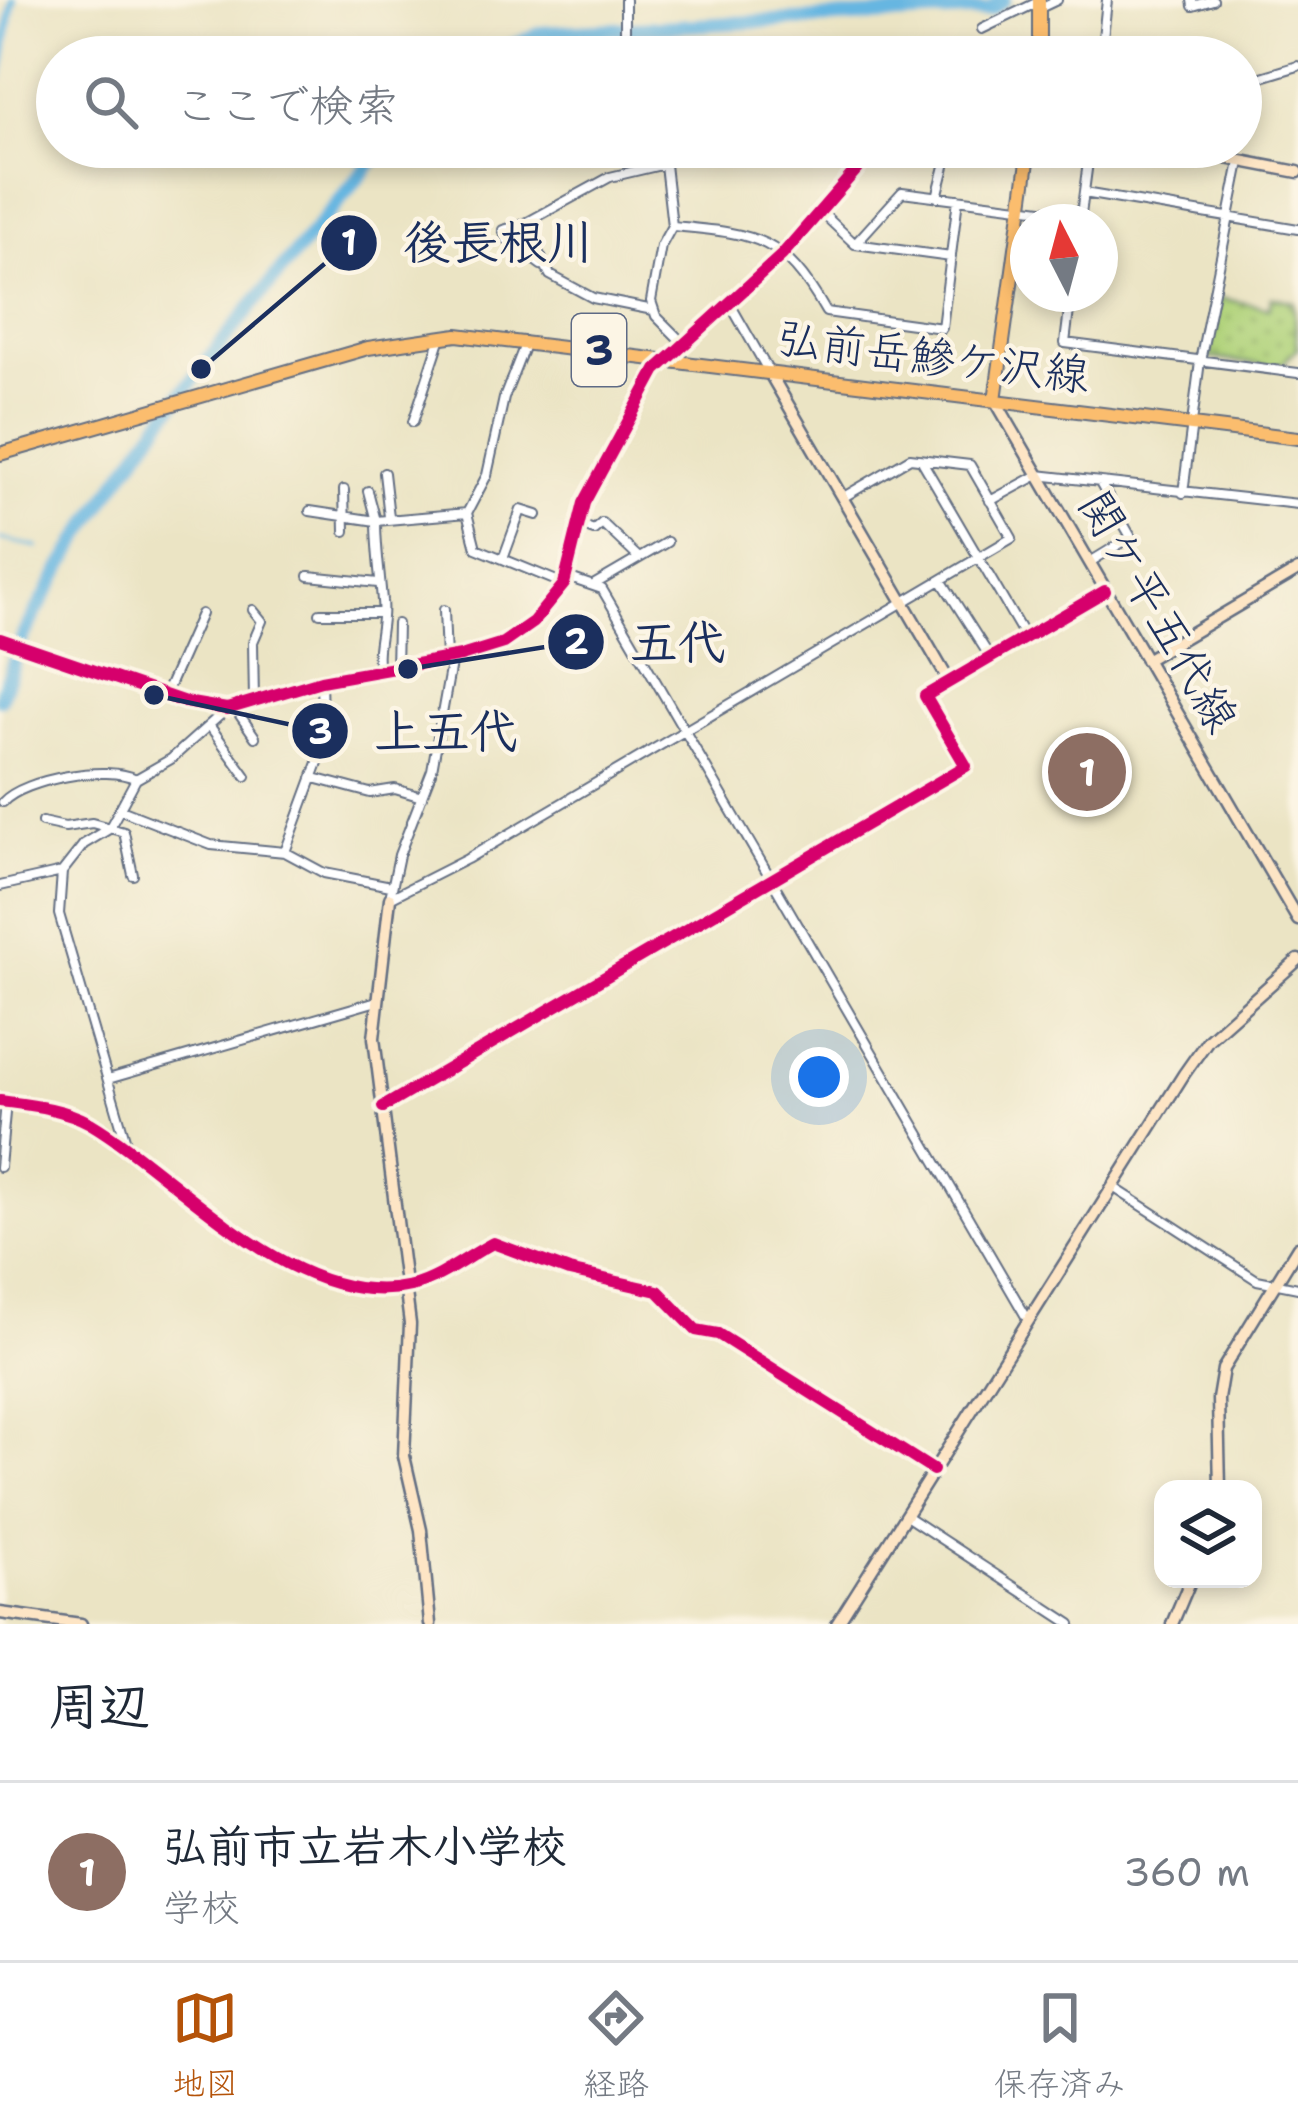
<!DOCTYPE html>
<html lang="ja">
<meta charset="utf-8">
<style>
body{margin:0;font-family:"Shantell Sans","Klee One",sans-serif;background:#f6f6f7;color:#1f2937}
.controls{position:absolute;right:36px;bottom:36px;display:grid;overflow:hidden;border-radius:24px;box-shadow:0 6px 18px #0003}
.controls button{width:108px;height:108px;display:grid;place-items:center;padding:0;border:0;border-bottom:3px solid #e0e1e3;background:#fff;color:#1f2937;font:60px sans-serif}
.compass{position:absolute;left:1010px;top:204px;width:108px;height:108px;border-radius:50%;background:#fff;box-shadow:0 6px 18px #0003;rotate:354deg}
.you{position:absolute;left:819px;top:1077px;width:42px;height:42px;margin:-30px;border:9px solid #fff;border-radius:50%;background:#1a73e8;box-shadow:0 0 0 18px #1a73e833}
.badge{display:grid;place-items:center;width:78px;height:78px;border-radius:50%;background:#b45309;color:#fff;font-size:39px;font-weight:700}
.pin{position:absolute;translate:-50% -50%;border:6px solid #fff;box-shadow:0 3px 12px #0006}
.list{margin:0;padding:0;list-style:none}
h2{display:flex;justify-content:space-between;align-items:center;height:156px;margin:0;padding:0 48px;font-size:51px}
h2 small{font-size:39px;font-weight:400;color:#747a83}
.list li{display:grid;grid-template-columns:78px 1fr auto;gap:36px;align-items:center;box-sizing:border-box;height:180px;padding:0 48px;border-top:3px solid #e0e1e3}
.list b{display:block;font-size:45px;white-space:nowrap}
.list p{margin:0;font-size:39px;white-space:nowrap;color:#747a83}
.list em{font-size:39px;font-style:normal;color:#747a83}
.icon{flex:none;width:66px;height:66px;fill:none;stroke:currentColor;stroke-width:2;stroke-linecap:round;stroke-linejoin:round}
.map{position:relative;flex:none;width:1298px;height:1624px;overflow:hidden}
.search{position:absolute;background:#fff;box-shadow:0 6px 18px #0003;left:36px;right:36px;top:36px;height:132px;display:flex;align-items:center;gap:30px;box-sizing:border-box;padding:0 42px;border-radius:66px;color:#747a83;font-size:45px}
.sheet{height:336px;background:#fff}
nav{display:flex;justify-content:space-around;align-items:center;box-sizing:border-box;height:168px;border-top:3px solid #e0e1e3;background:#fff;font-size:33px;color:#747a83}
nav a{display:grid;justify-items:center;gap:6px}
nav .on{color:#b45309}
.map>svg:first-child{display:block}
</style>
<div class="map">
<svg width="1298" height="1624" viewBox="0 0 1298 1624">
<defs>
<pattern id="park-dots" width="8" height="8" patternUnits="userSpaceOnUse" patternTransform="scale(3)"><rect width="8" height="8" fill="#b1d37b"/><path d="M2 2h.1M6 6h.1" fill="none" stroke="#98b56d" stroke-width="1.8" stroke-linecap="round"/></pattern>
</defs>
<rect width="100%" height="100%" fill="#fcf5e5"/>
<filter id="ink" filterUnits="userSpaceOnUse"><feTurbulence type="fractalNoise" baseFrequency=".00833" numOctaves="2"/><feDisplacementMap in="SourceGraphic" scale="24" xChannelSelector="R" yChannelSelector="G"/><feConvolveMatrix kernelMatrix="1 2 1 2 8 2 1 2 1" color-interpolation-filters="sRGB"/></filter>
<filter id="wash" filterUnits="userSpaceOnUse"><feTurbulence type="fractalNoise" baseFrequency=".004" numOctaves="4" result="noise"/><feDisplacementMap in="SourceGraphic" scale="48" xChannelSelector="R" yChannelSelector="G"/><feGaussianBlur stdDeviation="2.7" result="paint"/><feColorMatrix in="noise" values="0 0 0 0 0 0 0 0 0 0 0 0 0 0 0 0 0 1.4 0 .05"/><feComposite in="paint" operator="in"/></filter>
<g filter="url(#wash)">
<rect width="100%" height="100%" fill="#ebe4c4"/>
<path fill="url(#park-dots)" stroke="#66816c" stroke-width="3" d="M 1272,297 L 1293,302 L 1298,348 L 1279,367 L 1210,358 L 1219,298 L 1269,308 Z"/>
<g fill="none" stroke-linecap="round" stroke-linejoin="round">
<path stroke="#66b6e1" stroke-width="3" d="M 0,539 L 38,547
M 59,561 L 65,564"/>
<path stroke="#66b6e1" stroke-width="8" d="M 0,77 L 13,0"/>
<path stroke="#66b6e1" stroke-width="14" d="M 487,57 L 540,33 L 989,10 L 1004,0
M 0,699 C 10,677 15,652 26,631 C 120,453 257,301 384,147"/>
</g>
</g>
<g filter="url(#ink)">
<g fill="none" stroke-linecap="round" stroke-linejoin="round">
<g stroke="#646e82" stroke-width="12">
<path id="street" d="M 625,0 L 625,40
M 1192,0 L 1193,6 L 1213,0
M 1040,8 L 1057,0
M 982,29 L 1038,2
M 1101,57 L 1107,0
M 1255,79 L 1298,66
M 663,147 L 672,226 L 661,246 L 651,301 L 656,316 L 684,344
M 1084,193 L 1298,229
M 937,197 L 950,147
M 820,211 L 855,244 L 951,257
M 1080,222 L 1090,147
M 524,224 L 503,230 L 507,240 L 541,265
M 672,226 C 754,234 782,234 826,312 L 942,328 L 958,199
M 855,244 L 902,192 L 1081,215
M 1071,294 L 1065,343 L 1298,373
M 730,304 L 769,372
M 653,310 L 593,298 L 550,275 L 524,224 L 610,177 L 665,164
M 526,342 L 504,398 L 487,475 L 467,513 L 476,548 L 564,584
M 413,422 L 441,337
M 922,461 L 1025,637
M 384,473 L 389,517
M 344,490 L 345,531
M 1183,493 L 1200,361 L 1240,162
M 990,501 L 1038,475 L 1298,504
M 310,511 L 376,521 L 368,491
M 580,525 L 594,530 L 602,523 L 639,558
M 503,559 L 521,510 L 537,515
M 1090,562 L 1131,537 L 1100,483
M 309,576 L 378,583
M 567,577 L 602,589 L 1028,1320
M 941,580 L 990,657
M 595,584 L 667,542
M 253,610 L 262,621 L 253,642 L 254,701
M 444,610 L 446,659
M 320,613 L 382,613
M 452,658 L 432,770 L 399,855 L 390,898 L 467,859 L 1012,538 L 970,465 L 910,458 L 842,498
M 396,668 L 397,624
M 379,671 C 374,646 385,625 382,601 C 380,574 376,549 376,521 L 467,513
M 165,695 L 201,614
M 235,708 L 255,737
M 209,725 L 246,776
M 314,778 L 370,793 L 395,789 L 422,797
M 3,802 C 24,779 108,764 136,779
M 121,810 L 211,845 L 285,852 L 324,873 L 391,886
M 42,822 L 65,827 L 92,823 L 124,832 L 133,875
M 285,852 L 323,749 L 321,681
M 0,886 L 62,872
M 108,1079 L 377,1001
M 0,1101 C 30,1105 63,1108 90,1123 C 181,1177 293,1313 411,1286 C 438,1280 468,1256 493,1243 L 569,1271 L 658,1291 L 696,1330 L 718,1334 L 933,1470
M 383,1107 L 966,766 L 925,696 L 949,681
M 126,1142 L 59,914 L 62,872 L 84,844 L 109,829 L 136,779 L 171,759 L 227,709
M 0,1167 L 6,1102
M 1113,1187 L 1257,1280 L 1298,1288
M 906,1516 L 1071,1624"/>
</g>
<g stroke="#646e82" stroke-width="15">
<path id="secondary" d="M 1169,147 L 1298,172
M 769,372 L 949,681 L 1105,591
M 995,400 L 1298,920
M 0,639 L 185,702 L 227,709 L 321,681 L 461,656 L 503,643 L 533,622 L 564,584 L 584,503 L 656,370 L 782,255 L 876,147
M 1146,660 L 1298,570
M 390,898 L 374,1038 L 410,1324 L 404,1456 L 421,1530 L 430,1624
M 1220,1489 L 1218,1399 L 1223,1369 L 1298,1247
M 0,1613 L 81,1624
M 837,1624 L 1184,1074 L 1208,1040 L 1298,960
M 1172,1624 L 1191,1579"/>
</g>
<g stroke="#646e82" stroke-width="16">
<path id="primary" d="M 1039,0 L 1039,57
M 995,400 L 1030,147
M 0,454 L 368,348 L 457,335 L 1298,438"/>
</g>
<use href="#street" stroke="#fff" stroke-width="8"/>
<use href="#secondary" stroke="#fde5c5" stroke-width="10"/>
<use href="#primary" stroke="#fbbd6e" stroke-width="12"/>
<g stroke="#fcf5e5" stroke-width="20">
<path id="cycleway" d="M 0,639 L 185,702 L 227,709 L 321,681 L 461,656 L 503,643 L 533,622 L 564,584 L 584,503 L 656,370 L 782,255 L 876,147
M 0,1101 C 30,1105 63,1108 90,1123 C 181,1177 293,1313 411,1286 C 438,1280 468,1256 493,1243 L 569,1271 L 658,1291 L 696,1330 L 718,1334 L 933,1470
M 383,1107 L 966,766 L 925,696 L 1105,591"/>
</g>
<use href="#cycleway" stroke="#d6006c" stroke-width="12"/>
</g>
</g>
<g text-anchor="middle" stroke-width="9" stroke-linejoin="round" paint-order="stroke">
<rect fill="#fcf5e5" stroke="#5e6a86" stroke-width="3" x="572" y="314" width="54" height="72" rx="9"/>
<g font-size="42" font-weight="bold" fill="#1b2f5e">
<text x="599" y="365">3</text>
</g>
<g font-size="45" fill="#1b2f5e" stroke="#fcf5e5">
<text transform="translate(933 356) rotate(7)" y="16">弘前岳鰺ケ沢線</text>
<text transform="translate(1159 611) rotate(60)" y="16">関ケ平五代線</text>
</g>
</g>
<path fill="none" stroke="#1b2f5e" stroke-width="4.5" d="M201 369L349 243M408 669L576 642M154 695L320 731"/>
<g fill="#1b2f5e" stroke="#fcf5e5" stroke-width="4.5">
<circle cx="201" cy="369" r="12"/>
<circle cx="408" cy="669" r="12"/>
<circle cx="154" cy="695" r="12"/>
<circle cx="349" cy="243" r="30"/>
<circle cx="576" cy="642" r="30"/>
<circle cx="320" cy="731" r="30"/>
</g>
<g font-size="36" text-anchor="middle" font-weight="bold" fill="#fff">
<text x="349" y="255">1</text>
<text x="576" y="654">2</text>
<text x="320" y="744">3</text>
</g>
<g font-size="48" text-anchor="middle" font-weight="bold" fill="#1b2f5e" stroke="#fcf5e5" stroke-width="9" stroke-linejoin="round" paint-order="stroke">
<text x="499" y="259">後長根川</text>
<text x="678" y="659">五代</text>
<text x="446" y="748">上五代</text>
</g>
</svg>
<div class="controls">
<button><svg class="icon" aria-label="layers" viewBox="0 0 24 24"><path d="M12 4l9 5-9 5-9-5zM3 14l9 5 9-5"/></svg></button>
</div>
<svg class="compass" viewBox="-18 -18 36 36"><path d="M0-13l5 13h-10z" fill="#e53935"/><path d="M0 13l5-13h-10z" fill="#747a83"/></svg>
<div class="you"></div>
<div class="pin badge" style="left:1087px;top:772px;background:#8d6e63">1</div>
<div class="search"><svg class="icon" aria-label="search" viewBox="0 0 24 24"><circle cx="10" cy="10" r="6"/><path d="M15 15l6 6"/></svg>ここで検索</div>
</div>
<section class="sheet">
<h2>周辺<small></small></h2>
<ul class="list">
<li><span class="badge" style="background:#8d6e63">1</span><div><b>弘前市立岩木小学校</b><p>学校</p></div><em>360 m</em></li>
</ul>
</section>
<nav>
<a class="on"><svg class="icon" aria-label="map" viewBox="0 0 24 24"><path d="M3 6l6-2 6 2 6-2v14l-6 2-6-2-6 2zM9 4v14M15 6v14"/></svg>地図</a>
<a><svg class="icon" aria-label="directions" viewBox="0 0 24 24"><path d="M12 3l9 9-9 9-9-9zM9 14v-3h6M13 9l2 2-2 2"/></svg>経路</a>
<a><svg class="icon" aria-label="saved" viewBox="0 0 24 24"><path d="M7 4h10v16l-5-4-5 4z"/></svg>保存済み</a>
</nav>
